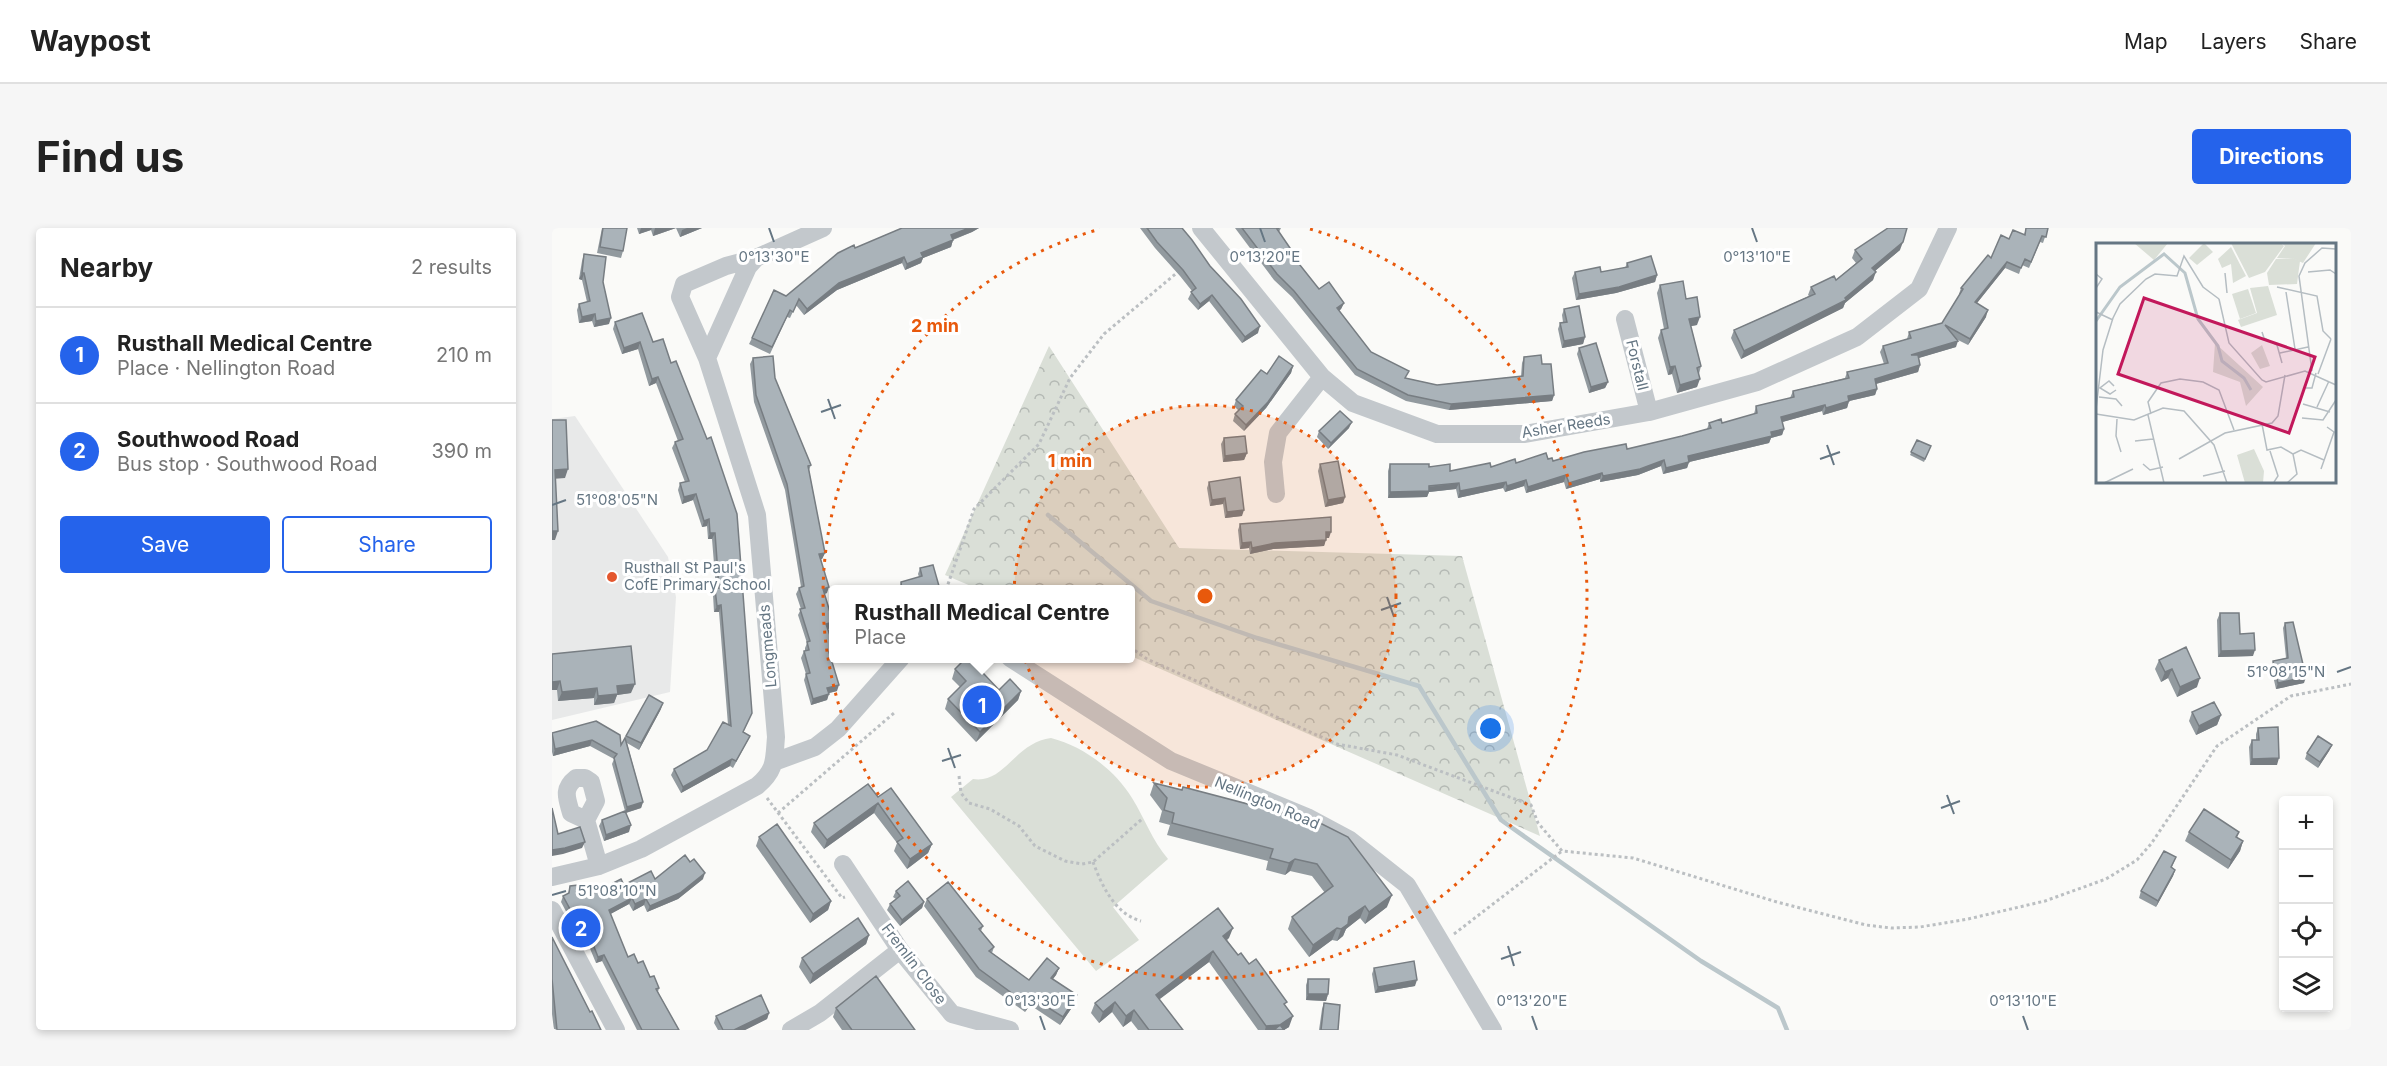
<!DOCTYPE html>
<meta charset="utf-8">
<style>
body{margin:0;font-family:Inter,sans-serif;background:#f6f6f6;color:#222}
.controls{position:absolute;right:18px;bottom:18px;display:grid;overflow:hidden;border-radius:6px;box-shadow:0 3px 9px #0003}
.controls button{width:54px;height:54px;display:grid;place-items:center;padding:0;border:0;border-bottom:2px solid #e0e0e0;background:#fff;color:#222;font:30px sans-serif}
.you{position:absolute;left:939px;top:501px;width:21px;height:21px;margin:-15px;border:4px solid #fff;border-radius:50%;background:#1a73e8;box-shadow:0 0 0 9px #1a73e833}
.badge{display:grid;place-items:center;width:39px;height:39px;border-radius:50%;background:#2563eb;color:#fff;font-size:20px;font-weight:700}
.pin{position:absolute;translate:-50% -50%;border:3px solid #fff;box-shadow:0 2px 6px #0006}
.popup{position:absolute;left:277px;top:357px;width:306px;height:78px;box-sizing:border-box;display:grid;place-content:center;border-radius:6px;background:#fff;filter:drop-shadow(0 2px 4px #0005);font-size:20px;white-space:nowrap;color:#767676}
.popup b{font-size:22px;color:#222}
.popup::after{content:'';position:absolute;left:50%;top:100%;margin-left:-12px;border:12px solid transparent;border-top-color:#fff}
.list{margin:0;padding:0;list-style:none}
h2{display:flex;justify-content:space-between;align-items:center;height:78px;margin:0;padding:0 24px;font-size:26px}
h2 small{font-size:20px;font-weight:400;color:#767676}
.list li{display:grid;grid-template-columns:39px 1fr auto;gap:18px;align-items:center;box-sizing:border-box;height:96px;padding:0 24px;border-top:2px solid #e0e0e0}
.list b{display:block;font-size:22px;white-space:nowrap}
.list p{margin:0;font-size:20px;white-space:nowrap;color:#767676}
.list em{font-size:20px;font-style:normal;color:#767676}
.actions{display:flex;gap:12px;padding:18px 24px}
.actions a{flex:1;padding:14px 0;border:2px solid #2563eb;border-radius:6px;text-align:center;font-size:21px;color:#2563eb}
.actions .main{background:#2563eb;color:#fff}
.icon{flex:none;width:33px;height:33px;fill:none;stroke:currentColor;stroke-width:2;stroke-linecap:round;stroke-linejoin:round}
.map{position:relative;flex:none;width:1799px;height:802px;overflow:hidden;border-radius:6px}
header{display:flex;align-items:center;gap:36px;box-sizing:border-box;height:84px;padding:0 30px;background:#fff;border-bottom:2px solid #e0e0e0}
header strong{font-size:28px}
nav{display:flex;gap:33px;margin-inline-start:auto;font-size:21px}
.intro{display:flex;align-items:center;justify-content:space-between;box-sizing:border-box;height:144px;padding:0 36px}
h1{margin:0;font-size:42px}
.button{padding:15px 27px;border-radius:6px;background:#2563eb;color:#fff;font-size:21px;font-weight:700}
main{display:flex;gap:36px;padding:0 36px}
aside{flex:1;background:#fff;border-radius:6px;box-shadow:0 3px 9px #0003}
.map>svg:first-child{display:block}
</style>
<header>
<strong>Waypost</strong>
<nav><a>Map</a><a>Layers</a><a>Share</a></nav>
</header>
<div class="intro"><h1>Find us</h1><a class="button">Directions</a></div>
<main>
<aside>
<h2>Nearby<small>2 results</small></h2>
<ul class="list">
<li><span class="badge">1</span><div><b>Rusthall Medical Centre</b><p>Place · Nellington Road</p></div><em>210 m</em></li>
<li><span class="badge">2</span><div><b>Southwood Road</b><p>Bus stop · Southwood Road</p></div><em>390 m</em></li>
</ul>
<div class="actions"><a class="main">Save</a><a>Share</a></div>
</aside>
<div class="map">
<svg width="1799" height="802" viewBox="0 0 1799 802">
<defs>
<pattern id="forest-crowns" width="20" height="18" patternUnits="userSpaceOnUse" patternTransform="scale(1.5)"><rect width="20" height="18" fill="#dadfd7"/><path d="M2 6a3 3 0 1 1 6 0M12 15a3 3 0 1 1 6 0" fill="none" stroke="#b4b9b4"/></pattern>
</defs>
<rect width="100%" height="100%" fill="#fafaf8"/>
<path fill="#e8e9e9" d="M 23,188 L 116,329 L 124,369 L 118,464 L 0,492 L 0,191 Z"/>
<path fill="#dadfd7" d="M 499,510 C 531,518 563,542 580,570 C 593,591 600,612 616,631 L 561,679 L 587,712 L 544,743 L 399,569 L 421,551 C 453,556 462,515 499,510 Z"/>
<path fill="url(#forest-crowns)" d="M 497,118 L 627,320 L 910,328 L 988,608 L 579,428 L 578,362 L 426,361 L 393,347 Z"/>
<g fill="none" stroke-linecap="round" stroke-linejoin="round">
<path stroke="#bbc7cb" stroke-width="4.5" d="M 496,287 L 599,373 L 705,410 L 867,458 L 949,592 L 1149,733 L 1226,780 L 1235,802"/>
<path stroke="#bbbfc2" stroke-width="3" stroke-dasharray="3 3" stroke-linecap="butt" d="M 394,362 L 422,281 L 487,216 L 518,150 L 552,106 L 627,43
M 578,419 L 595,431 L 785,516 L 845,527 L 979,577 L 986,595 L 1010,623 L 1081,630 L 1225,674 L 1314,697 L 1339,700 L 1368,699 L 1416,691 L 1493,673 L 1554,651 L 1585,632 L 1599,616 L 1665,518 L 1739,468 L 1799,456
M 407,548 L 409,565 L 417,575 L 438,581 L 467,598 L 483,618 L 513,633 L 530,636 L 541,634 L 590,591
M 215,570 L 290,670 L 293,669
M 226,585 L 342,485
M 541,634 C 550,658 563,686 589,693
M 902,706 L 1010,623"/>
<path stroke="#c3c8cc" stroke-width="18" d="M 649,0 L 770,149 L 801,175 L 885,206 L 973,206 L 1097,184 L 1205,154 L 1305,109 L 1367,61 L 1396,0
M 1073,91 L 1097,184
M 155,130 L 128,69 L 132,56 L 174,38 L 204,30
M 724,266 L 721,234 L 726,205 L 770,149
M 458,430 L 619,533 L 755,589 L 798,612 L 855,657 L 941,802
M 222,534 L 263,519 L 286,501 L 349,430
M 24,550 L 33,550 L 39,554 L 44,573 L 34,592 L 19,585 C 15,570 10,561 24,550 Z
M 34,592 L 47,638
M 291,636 L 348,722 L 400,786 L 458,802
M 0,649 L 47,638 L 89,621 L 205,558 C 224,542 222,532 224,509 L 205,287 L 155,130 L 196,39 L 204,30 L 271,0
M 0,682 L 64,802
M 239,802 L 268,785 L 348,722"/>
</g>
<path fill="#929a9f" d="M 50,0 L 75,0 L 71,23 L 69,30 L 45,25 Z
M 85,0 L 124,0 L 101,8 L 99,2 L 87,6 Z
M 124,0 L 150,0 L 128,9 Z
M 350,0 L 427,0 L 420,4 L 401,12 L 399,19 L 371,30 L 369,35 L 353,42 L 350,35 L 285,62 L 252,87 L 244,77 L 238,90 L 235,89 L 218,126 L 197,116 L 200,110 L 234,68 L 303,20 Z
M 588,0 L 630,0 L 706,105 L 690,115 L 657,73 L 646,82 L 636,71 L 640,63 L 628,48 L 603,20 Z
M 683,0 L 729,0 L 727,4 L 738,20 L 737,23 L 767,61 L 792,75 L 789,81 L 787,83 L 819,124 L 854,150 L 885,157 L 969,148 L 970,135 L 972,129 L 990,136 L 1002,167 L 1000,173 L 897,182 L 854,173 L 803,147 L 740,69 L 722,52 Z
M 1474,0 L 1496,0 L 1491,15 L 1488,14 L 1477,40 L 1470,37 L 1467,46 L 1453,40 L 1425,75 L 1434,89 L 1416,117 L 1404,111 L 1404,119 L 1366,130 L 1368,137 L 1366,144 L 1324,156 L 1325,161 L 1323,167 L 1297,173 L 1295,180 L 1271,187 L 1270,183 L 1230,194 L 1232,201 L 1230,207 L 1219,210 L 1217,215 L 1137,234 L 1135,240 L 1111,246 L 1109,238 L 1086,247 L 1048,254 L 1048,251 L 1014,261 L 1012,254 L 974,265 L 972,258 L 953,264 L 951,260 L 906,270 L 904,261 L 877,264 L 875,269 L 836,270 L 836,243 L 838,236 L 877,239 L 898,243 L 939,239 L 964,235 L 996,231 L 1001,233 L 1075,221 L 1130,208 L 1155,201 L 1157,195 L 1170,195 L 1202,186 L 1204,178 L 1238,170 L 1241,163 L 1293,150 L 1295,144 L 1332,136 L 1328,124 L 1331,118 L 1355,111 L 1357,104 L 1390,95 L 1408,66 L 1407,66 L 1409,60 L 1457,11 L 1472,7 Z
M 1303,22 L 1348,22 L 1323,43 L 1321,52 L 1293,75 L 1291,80 L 1189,131 L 1179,110 L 1182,102 L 1257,68 L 1256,67 L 1259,59 L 1284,52 L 1304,35 L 1300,30 Z
M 32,26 L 51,54 L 57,96 L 42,99 L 40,93 L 27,95 L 25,82 L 27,76 L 35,74 L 30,52 L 27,51 L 30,33 Z
M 1075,35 L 1105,47 L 1103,54 L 1064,65 L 1024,72 L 1020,50 L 1023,44 L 1049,44 L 1073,40 Z
M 1108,57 L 1134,71 L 1145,97 L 1139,98 L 1149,138 L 1147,146 L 1145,159 L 1125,165 L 1120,146 L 1116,147 L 1106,110 L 1109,102 L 1112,101 L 1105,65 Z
M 1012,81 L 1033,109 L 1031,116 L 1010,120 L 1006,101 L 1008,95 L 1011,94 L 1010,87 Z
M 63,94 L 101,114 L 119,135 L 155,211 L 200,485 L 191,504 L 198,508 L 195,514 L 181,540 L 178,538 L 129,565 L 119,547 L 122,541 L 155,522 L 176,497 L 167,384 L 162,384 L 161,367 L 163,361 L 164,361 L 160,311 L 156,311 L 155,298 L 150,299 L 141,272 L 130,276 L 126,262 L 128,255 L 133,254 L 120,220 L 123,214 L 126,213 L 104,155 L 97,158 L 86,121 L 70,126 L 61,101 Z
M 1027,120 L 1056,154 L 1053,160 L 1037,165 L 1025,126 Z
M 201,130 L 223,150 L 259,237 L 257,242 L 273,325 L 270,331 L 269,331 L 275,365 L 272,366 L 281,394 L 279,400 L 276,401 L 282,419 L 282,426 L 280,429 L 279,429 L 285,463 L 277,465 L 275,472 L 259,477 L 252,452 L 254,446 L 249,430 L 252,423 L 253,423 L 253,420 L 255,415 L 246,387 L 249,381 L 244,366 L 247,360 L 249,359 L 233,262 L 202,174 L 198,136 Z
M 741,138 L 739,145 L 714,180 L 692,203 L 681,193 L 683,186 L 687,183 L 682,178 L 684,172 L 715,146 Z
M 797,200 L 776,221 L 765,209 L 767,203 Z
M 672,210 L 695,225 L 692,232 L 671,234 L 669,216 Z
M 1365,212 L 1379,218 L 1372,234 L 1358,227 Z
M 768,236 L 793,269 L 791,275 L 773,279 L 766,243 Z
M 657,254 L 690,288 L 673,290 L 671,276 L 658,278 L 655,260 Z
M 688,296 L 777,310 L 774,310 L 772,318 L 721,321 L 698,326 L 697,320 L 688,321 L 686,302 Z
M 368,340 L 385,362 L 347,362 L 349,354 L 367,349 L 366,346 Z
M 1668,385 L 1688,406 L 1701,428 L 1666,429 L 1665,392 Z
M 1733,395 L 1752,455 L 1724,461 L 1719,439 L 1721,433 L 1734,430 L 1731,400 Z
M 0,426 L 79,465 L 65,467 L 62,475 L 42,477 L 42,470 L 6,473 L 5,462 L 0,462 Z
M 1607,432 L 1645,459 L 1625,469 L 1616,450 L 1609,454 L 1603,441 Z
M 403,441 L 447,462 L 469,463 L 466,472 L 424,514 L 393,481 L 396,471 L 408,459 L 400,451 Z
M 109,481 L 87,522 L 75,515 L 91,574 L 89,580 L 74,585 L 77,604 L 52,613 L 47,598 L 50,592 L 73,583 L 60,536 L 62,531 L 38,518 L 1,528 L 0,524 L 0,505 L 69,517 L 74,508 Z
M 1640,484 L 1669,487 L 1665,497 L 1644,507 L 1637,493 Z
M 1706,500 L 1725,537 L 1698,537 L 1697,519 L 1700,512 L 1704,512 L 1704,506 Z
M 1780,517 L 1777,523 L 1766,540 L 1753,531 L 1755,525 Z
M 602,555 L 768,595 L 835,679 L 813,696 L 808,690 L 794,701 L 791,708 L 785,713 L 780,712 L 757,729 L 736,701 L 740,689 L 773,665 L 760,648 L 738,643 L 733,647 L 714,642 L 716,633 L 615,607 L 618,597 L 607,594 L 610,583 L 598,567 Z
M 326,569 L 380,616 L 376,625 L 355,641 L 342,623 L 345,615 L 322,585 L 272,621 L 259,604 L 262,595 Z
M 1637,604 L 1687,604 L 1685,610 L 1691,613 L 1688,623 L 1676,641 L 1633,613 Z
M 207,609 L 279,673 L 276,682 L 258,695 L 204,618 Z
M 1624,629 L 1620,639 L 1623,642 L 1621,648 L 1604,679 L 1587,670 L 1589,663 Z
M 103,651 L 151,651 L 126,671 L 95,684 L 92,677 L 81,683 L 77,676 L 58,686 L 76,729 L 86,735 L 107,760 L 106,764 L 127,802 L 85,802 L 50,733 L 44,735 L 29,699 L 24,702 L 9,674 L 11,668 L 16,666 L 18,658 L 40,666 L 72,657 Z
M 344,663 L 372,674 L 370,680 L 348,698 L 335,682 L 338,676 L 344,671 L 341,669 Z
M 375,671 L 431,698 L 429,703 L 442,719 L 440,725 L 477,752 L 507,740 L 504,747 L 501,751 L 525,767 L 523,775 L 508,797 L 478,777 L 473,784 L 424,749 L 372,678 Z
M 317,707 L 314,716 L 258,756 L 247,739 L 250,730 Z
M 0,709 L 38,784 L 49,802 L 2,802 L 0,786 Z
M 677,710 L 675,712 L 686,727 L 697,736 L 734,779 L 737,799 L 732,802 L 706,802 L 657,734 L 607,771 L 631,802 L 586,802 L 579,793 L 571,799 L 560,784 L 547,795 L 539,785 L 543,775 Z
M 822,740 L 863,758 L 823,765 L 820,746 Z
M 756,751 L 776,766 L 774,773 L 754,772 L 754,757 Z
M 772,775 L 786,802 L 767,802 L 770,781 Z
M 284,780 L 363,802 L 290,802 L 281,789 Z
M 217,785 L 215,791 L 193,802 L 166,802 L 162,795 L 164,788 Z"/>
<path fill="#777d82" d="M 89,0 L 100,0 L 99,2 L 87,6 Z
M 103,0 L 124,0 L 101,8 Z
M 135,0 L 150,0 L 128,9 L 130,2 Z
M 417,0 L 427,0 L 420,4 L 397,13 L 399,7 Z
M 401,12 L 399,19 L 371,30 L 369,35 L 353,42 L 355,36 L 369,25 Z
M 1351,14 L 1348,22 L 1317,48 L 1320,40 Z
M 352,29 L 350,35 L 285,62 L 252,87 L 255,81 L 287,55 Z
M 1455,34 L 1453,40 L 1421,80 L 1423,74 Z
M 1324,44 L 1321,52 L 1293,75 L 1291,80 L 1189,131 L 1192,123 L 1293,70 Z
M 30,45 L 32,45 L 30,52 L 27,51 Z
M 1105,47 L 1103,54 L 1064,65 L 1024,72 L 1027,66 Z
M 660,67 L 657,73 L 646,82 L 648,76 Z
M 792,75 L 789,81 L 783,86 L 785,80 Z
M 1436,82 L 1434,89 L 1416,117 L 1418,111 Z
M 43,86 L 40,93 L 27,95 L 30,89 Z
M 1148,89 L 1145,97 L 1134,99 L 1137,91 Z
M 59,90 L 57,96 L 42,99 L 44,93 Z
M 708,98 L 706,105 L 690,115 L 693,109 Z
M 1033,109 L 1031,116 L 1010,120 L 1012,113 Z
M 1406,113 L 1404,119 L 1357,133 L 1359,127 Z
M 88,114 L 86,121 L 70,126 L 72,120 Z
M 1368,137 L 1366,144 L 1320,157 L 1323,151 Z
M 741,138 L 739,145 L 714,180 L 692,203 L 694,197 Z
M 1123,138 L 1120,146 L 1116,147 L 1118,139 Z
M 106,149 L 104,155 L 97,158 L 100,151 Z
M 1148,151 L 1145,159 L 1125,165 L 1128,157 Z
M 1056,154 L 1053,160 L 1037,165 L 1039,159 Z
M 1325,161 L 1323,167 L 1293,174 L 1296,168 Z
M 1002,167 L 1000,173 L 897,182 L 899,176 Z
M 1297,173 L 1295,180 L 1271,187 L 1274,180 Z
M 1273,177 L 1270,183 L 1227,195 L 1229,189 Z
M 800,194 L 797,200 L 776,221 L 779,215 Z
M 1232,201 L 1230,207 L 1219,210 L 1217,215 L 1133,235 L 1136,228 L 1219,204 Z
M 695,225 L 692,232 L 671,234 L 673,228 Z
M 1112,232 L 1109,238 L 1086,247 L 1048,254 L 1051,248 Z
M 1137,234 L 1135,240 L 1111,246 L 1114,240 Z
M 16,241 L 13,250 L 0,251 L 3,242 Z
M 1050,245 L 1048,251 L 1014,261 L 1017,255 Z
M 1014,247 L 1012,254 L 974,265 L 976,259 Z
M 974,252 L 972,258 L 953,264 L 955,258 Z
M 954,254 L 951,260 L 906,270 L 908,263 Z
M 907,255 L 904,261 L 877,264 L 875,269 L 836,270 L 838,264 Z
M 144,266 L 141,272 L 130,276 L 132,269 Z
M 793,269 L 791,275 L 773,279 L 776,272 Z
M 673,270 L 671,276 L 658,278 L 660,272 Z
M 692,282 L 690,288 L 673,290 L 675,284 Z
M 157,291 L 155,298 L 150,299 L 152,293 Z
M 0,303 L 6,303 L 3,312 L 0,312 Z
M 774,304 L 779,304 L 777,310 L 772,310 Z
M 158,305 L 163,305 L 160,311 L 156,311 Z
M 774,312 L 772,318 L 721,321 L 698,326 L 700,320 L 723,315 Z
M 699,314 L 697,320 L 688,321 L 690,315 Z
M 273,325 L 270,331 L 265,332 L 267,326 Z
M 277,359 L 275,365 L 269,367 L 271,361 Z
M 169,377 L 167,384 L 162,384 L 165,378 Z
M 281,394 L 279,400 L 272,402 L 274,396 Z
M 1703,422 L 1701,428 L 1666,429 L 1669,423 Z
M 282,423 L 280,429 L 275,431 L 277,424 Z
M 1620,441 L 1616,450 L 1609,454 L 1613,444 Z
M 1754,449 L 1752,455 L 1724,461 L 1726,455 Z
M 1648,450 L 1645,459 L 1625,469 L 1628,459 Z
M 8,453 L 5,462 L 0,462 L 0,454 Z
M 83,456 L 79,465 L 65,467 L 62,475 L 42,477 L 46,468 L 65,458 Z
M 287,457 L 285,463 L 273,466 L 275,460 Z
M 45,460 L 42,470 L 6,473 L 10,464 Z
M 469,463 L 466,472 L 424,514 L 428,504 Z
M 277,466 L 275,472 L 259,477 L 261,471 Z
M 111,475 L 109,481 L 87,522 L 89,515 Z
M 1669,487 L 1665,497 L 1644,507 L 1647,498 Z
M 40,512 L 38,518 L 1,528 L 3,521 Z
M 1780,517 L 1777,523 L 1766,540 L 1768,534 Z
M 1727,530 L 1725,537 L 1698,537 L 1700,531 Z
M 180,531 L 178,538 L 129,565 L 131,559 Z
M 91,574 L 89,580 L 73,585 L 75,579 Z
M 326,575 L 322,585 L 272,621 L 275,612 Z
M 79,597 L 77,604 L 52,613 L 54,607 Z
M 1691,613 L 1688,623 L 1676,641 L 1679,632 Z
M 33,614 L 30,620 L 11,626 L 0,628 L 0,622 Z
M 380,616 L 376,625 L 355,641 L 358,631 Z
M 743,631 L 738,643 L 733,647 L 737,635 Z
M 1623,642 L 1621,648 L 1604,679 L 1606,673 Z
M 153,645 L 151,651 L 126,671 L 95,684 L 98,678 Z
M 840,667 L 835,679 L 813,696 L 817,684 Z
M 80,670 L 77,676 L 55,688 L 57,682 Z
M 94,671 L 92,677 L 81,683 L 83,676 Z
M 279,673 L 276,682 L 258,695 L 261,686 Z
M 372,674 L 370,680 L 348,698 L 350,692 Z
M 813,678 L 808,690 L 794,701 L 791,708 L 785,713 L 789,701 L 797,689 Z
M 32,693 L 29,699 L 24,702 L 26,696 Z
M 681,700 L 677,710 L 667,718 L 671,708 Z
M 785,700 L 780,712 L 757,729 L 761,717 Z
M 317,707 L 314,716 L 258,756 L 261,746 Z
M 661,723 L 657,734 L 600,777 L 604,767 Z
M 52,727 L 50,733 L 44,735 L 46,729 Z
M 507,740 L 504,747 L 496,757 L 499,750 Z
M 865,752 L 863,758 L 823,765 L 826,759 Z
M 756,766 L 776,766 L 774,773 L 754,772 Z
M 525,767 L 523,775 L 508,797 L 511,789 Z
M 481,770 L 478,777 L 473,784 L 476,777 Z
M 563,774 L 560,784 L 547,795 L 551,784 Z
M 582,782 L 579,793 L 571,799 L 574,788 Z
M 217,785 L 215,791 L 193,802 L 182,802 Z
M 741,788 L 737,799 L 732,802 L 728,797 Z
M 728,797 L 726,802 L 713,802 L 714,798 Z"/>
<path fill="#aab3b9" stroke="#777d82" stroke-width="1.5" d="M 51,0 L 75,0 L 71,23 L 48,19 Z
M 350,0 L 417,0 L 399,7 L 401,12 L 369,25 L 371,29 L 355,36 L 352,29 L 287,55 L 255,81 L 247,71 L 241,84 L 238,82 L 220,119 L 200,110 L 222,62 L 234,68 L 286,25 L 302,17 L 303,20 Z
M 595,0 L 630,0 L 640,12 L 658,38 L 689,71 L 708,98 L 693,109 L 660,67 L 648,76 L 639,64 L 644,60 L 631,42 L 605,14 Z
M 690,0 L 727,0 L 725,1 L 738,20 L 736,22 L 767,61 L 777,54 L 792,75 L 785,80 L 819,124 L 857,143 L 853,150 L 885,157 L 971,148 L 972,129 L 989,127 L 990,136 L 999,136 L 1002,167 L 899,176 L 856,167 L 805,141 L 742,63 L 725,46 Z
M 1336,0 L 1355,0 L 1351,14 L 1320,40 L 1324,44 L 1293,70 L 1294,72 L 1192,123 L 1182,102 L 1263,66 L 1259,59 L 1282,48 L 1284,52 L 1310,31 L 1303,22 Z
M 1474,0 L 1496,0 L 1494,9 L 1490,8 L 1479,34 L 1473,31 L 1469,40 L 1455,34 L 1423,74 L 1436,82 L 1418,111 L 1393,97 L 1406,113 L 1359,127 L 1366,127 L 1368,137 L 1323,151 L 1325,161 L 1296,168 L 1297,173 L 1274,180 L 1273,177 L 1229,189 L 1232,201 L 1219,204 L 1220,208 L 1136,228 L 1137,234 L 1114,240 L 1112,232 L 1088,241 L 1051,248 L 1050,245 L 1017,255 L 1014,247 L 976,259 L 974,252 L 955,258 L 954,254 L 908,263 L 907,255 L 877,258 L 877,263 L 838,264 L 838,236 L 877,236 L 877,239 L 898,236 L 898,243 L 938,235 L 939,239 L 963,231 L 964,235 L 994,225 L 996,231 L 1000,230 L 1001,233 L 1032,224 L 1074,216 L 1075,221 L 1130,208 L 1159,200 L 1157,195 L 1169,191 L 1170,195 L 1205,185 L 1204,178 L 1242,169 L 1241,163 L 1297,150 L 1295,144 L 1336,135 L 1331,118 L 1359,110 L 1357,104 L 1390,95 L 1411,61 L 1409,60 L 1436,27 L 1439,30 L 1449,7 L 1457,11 L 1461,2 L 1473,7 Z
M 32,26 L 54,29 L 51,54 L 59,90 L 44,93 L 43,86 L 30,89 L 27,76 L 38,73 L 32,45 L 30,45 Z
M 1099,28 L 1105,47 L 1067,59 L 1027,66 L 1023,44 L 1048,39 L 1049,44 L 1076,39 L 1075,35 Z
M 1131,53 L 1134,71 L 1145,69 L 1148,89 L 1137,91 L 1149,138 L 1145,140 L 1148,151 L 1128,157 L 1123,138 L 1118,139 L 1109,102 L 1116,100 L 1108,57 Z
M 1027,78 L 1033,109 L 1012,113 L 1008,95 L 1015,94 L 1012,81 Z
M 90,85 L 101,114 L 111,111 L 119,135 L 124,133 L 155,211 L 159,209 L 185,286 L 200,485 L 191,504 L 198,508 L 184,533 L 180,531 L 131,559 L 122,541 L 155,522 L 171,494 L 179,498 L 169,377 L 165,378 L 163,361 L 167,360 L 163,305 L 158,305 L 157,291 L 152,293 L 144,266 L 132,269 L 128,255 L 137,253 L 123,214 L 131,211 L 106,149 L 100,151 L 88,114 L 72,120 L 63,94 Z
M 1044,115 L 1056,154 L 1039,159 L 1027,120 Z
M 221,128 L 223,150 L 259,237 L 256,238 L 273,325 L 267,326 L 277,359 L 271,361 L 281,394 L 274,396 L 282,419 L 282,423 L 277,424 L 287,457 L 275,460 L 277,466 L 261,471 L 254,446 L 258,445 L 252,423 L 257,422 L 255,414 L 258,413 L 248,381 L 253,380 L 247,360 L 252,358 L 235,256 L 204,167 L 201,130 Z
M 727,128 L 741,138 L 716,174 L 694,197 L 683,186 L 691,178 L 684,172 L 709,142 L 715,146 Z
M 788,183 L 800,194 L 779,215 L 767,203 Z
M 0,192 L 14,192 L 16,241 L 3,242 L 6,303 L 0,303 Z
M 693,208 L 695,225 L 673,228 L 672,210 Z
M 1365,212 L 1379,218 L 1373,231 L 1359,224 Z
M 786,233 L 793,269 L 776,272 L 768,236 Z
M 688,249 L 692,282 L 675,284 L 673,270 L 660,272 L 657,254 Z
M 779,289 L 779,304 L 774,304 L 774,312 L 723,315 L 700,320 L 699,314 L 690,315 L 688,296 Z
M 381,337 L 387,358 L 376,362 L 350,362 L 349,354 L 370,348 L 368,340 Z
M 1668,385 L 1687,385 L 1688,406 L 1702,405 L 1703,422 L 1669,423 Z
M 1741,394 L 1754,449 L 1726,455 L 1721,433 L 1736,430 L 1733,395 Z
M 79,418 L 83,456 L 65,458 L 66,466 L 46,468 L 45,460 L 10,464 L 8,453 L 0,454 L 0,426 Z
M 1634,419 L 1648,450 L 1628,459 L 1620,441 L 1613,444 L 1607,432 Z
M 414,430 L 417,430 L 447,462 L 458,451 L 469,463 L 428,504 L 396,471 L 414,453 L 403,441 Z
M 97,467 L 111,475 L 89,515 L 74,508 Z
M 1662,474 L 1669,487 L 1647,498 L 1640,484 Z
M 44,493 L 68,507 L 69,517 L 73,510 L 91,574 L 75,579 L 62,530 L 65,526 L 40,512 L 3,521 L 0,505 Z
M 1726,499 L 1727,530 L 1700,531 L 1700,512 L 1707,512 L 1706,500 Z
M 1766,508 L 1780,517 L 1768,534 L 1755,525 Z
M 602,555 L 630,562 L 631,559 L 768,595 L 796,609 L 840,667 L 817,684 L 813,678 L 797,689 L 796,696 L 789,701 L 785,700 L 761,717 L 740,689 L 781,658 L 765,636 L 743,631 L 737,635 L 718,630 L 721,621 L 620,595 L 622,585 L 612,582 L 615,570 Z
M 316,556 L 326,569 L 339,560 L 380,616 L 358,631 L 345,614 L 351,610 L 326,575 L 275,612 L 262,595 Z
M 0,580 L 6,606 L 28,599 L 33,614 L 13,620 L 0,622 Z
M 1652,581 L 1687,604 L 1684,609 L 1691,613 L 1679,632 L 1637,604 Z
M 73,583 L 79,597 L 54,607 L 50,592 Z
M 225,596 L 279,673 L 261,686 L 207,609 Z
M 1612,623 L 1624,629 L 1619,639 L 1623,642 L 1606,673 L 1589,663 Z
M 133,627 L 138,634 L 142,631 L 153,645 L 128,665 L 98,678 L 94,671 L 83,676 L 80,670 L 57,682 L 76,729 L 82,726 L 86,735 L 91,733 L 98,749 L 102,748 L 107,760 L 104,761 L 127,802 L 90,802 L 52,727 L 46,729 L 32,693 L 26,696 L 11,668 L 17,665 L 18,658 L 35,656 L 40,666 L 69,651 L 72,657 L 99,643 L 103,651 Z
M 356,653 L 372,674 L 350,692 L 338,676 L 348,668 L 344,663 Z
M 396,654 L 431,698 L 427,701 L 442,719 L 437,723 L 477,752 L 495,730 L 507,740 L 499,750 L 525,767 L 511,789 L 481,770 L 476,777 L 427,741 L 375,671 Z
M 666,680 L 681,700 L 671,708 L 686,727 L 689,725 L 697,736 L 704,731 L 735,774 L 732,776 L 741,788 L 728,797 L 732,802 L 722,802 L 728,797 L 714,798 L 661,723 L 604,767 L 631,802 L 597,802 L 582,782 L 574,788 L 563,774 L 551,784 L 543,775 Z
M 306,690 L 317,707 L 261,746 L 250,730 Z
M 0,709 L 38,784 L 40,783 L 49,802 L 5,802 L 0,751 Z
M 862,733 L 865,752 L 826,759 L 822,740 Z
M 324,748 L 363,802 L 300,802 L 284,780 Z
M 756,751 L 777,751 L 776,766 L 756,766 Z
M 209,767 L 217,785 L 182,802 L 171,802 L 164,788 Z
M 772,775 L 788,777 L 786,802 L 769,802 Z"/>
<path fill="none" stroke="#657683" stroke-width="2" d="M 217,0 L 222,14M 708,0 L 713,14M 1200,0 L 1205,14M 276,171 L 283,191M 269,184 L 289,177M 1275,217 L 1282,237M 1268,231 L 1288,224M 0,277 L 14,272M 835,369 L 842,389M 829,382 L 849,375M 1785,444 L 1799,439M 396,520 L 403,540M 390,533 L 409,527M 1395,567 L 1402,586M 1389,580 L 1408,573M 0,667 L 14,663M 956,718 L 962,738M 949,731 L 969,724M 488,788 L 493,802M 980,788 L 985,802M 1471,788 L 1476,802"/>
<circle cx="653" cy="368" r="191" fill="#e8590c" fill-opacity=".12"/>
<g fill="none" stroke="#e8590c" stroke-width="3" stroke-dasharray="3 6">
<circle cx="653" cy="368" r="191"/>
<path d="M758 1A382 382 0 1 1 548 1"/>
</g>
<circle fill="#e4572e" stroke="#fff" stroke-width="2" cx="60" cy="349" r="6"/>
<g text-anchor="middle" stroke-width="6" stroke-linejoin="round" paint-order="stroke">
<g font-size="15" fill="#657683" stroke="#fff">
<text transform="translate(1085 137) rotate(76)" y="5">Forstall</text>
<text transform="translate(1014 198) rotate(-9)" y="5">Asher Reeds</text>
<text transform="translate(216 418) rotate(-95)" y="5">Longmeads</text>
<text transform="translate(715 575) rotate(23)" y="5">Nellington Road</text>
<text transform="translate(362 736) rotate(53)" y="5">Fremlin Close</text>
</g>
<g font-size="15" fill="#657683" stroke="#fff" text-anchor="start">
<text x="72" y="345">Rusthall St Paul's<tspan x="72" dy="17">CofE Primary School</tspan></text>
</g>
</g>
<g transform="translate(1544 15)">
<rect width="240" height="240" fill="#fafaf8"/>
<path d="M 135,0 L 185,0 L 188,3 L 169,29 L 153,35 ZM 152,46 L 160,70 L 144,76 L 136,51 ZM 166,102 L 174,123 L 164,126 L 155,110 Z" fill="#dadfd7"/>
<path d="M 38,0 L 72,0 L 58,17 ZM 135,4 L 150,33 L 137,40 L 135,21 L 126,25 L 122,16 ZM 119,100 L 167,144 L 150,163 L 144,139 L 117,129 ZM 158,206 L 168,228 L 167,240 L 149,240 L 141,212 Z" fill="#dadfd7"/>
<path d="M 108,0 L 117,9 L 101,22 L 93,15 Z" fill="#dadfd7"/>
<path d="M 185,0 L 220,0 L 207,20 L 196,15 L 181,15 L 189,3 ZM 172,43 L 181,72 L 145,84 L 142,77 L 161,70 L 154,45 Z" fill="#dadfd7"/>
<path d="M 197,15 L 204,18 L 201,41 L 173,42 L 171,30 L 180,16 Z" fill="#dadfd7"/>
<path fill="none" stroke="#bbc7cb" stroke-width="3" d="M 0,78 L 24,44 L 68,11 L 89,30 L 102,76 L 122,103 L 126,118 L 148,135 L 155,147"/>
<path fill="none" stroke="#b5bdc2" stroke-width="1.5" d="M 212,29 L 234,27 L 240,31M 129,30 L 131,50M 0,31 L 6,36 L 0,45M 181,44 L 221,53 L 227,88 L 235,96M 190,49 L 199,106M 123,56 L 133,100 L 166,137 L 170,139 L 209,128 L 240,142M 0,69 L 17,77M 166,89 L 168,95 L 181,102 L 186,120M 184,110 L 212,104M 216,128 L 203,33 L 209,20 L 226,5 L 240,6M 222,131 L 235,96M 18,143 L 13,138 L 4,145 L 14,151 L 20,147M 210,145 L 216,145 L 220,130M 3,154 L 20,156 L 26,163M 207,161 L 234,169M 221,164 L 233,138M 0,166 L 7,107 L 17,75 L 24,61 L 50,36 L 59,31 L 81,33 L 88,13 L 107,44 L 123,56M 0,171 L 38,177 L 67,165 L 88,168 L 118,202 L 131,240M 55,171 L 52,159 L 65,140 L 84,136 L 107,139 L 123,147 L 138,187M 52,172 L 68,240M 206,175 L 227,177 L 240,157M 21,176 L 20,193 L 25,209M 166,181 L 171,207 L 185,204 L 197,211 L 201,231 L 191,240M 39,198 L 57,196M 174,208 L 182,233 L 178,239M 197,211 L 205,207 L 228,217M 83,216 L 129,190 L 176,180 L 182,173 L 189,132M 47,221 L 54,227 L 67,224M 225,226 L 238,189 L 231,184M 107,233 L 129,228M 8,240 L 37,226"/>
<path fill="#c2185b" fill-opacity="0.15" stroke="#c2185b" stroke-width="3" d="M 48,55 L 219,114 L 193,190 L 22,131 Z"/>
<rect width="240" height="240" fill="none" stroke="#657683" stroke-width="3"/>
</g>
<g font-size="15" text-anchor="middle" fill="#657683" stroke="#fff" stroke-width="6" stroke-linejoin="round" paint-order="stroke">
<text x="222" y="34">0°13'30"E</text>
<text x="713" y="34">0°13'20"E</text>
<text x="1205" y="34">0°13'10"E</text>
<text x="65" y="277">51°08'05"N</text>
<text x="1734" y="449">51°08'15"N</text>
<text x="65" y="668">51°08'10"N</text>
<text x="488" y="778">0°13'30"E</text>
<text x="980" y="778">0°13'20"E</text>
<text x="1471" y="778">0°13'10"E</text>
</g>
<circle cx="653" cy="368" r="9" fill="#e8590c" stroke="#fff" stroke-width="3"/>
<g font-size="18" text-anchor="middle" font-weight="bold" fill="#e8590c" stroke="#fff" stroke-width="6" stroke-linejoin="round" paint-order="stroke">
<text x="383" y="104">2 min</text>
<text x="518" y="239">1 min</text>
</g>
</svg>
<div class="controls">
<button>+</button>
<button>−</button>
<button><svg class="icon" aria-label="locate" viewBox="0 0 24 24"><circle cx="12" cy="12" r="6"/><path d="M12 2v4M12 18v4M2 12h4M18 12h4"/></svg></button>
<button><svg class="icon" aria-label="layers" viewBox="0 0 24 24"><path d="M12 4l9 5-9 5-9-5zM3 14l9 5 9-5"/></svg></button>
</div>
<div class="you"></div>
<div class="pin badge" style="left:430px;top:477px">1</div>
<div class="popup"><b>Rusthall Medical Centre</b>Place</div>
<div class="pin badge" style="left:29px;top:700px">2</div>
</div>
</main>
